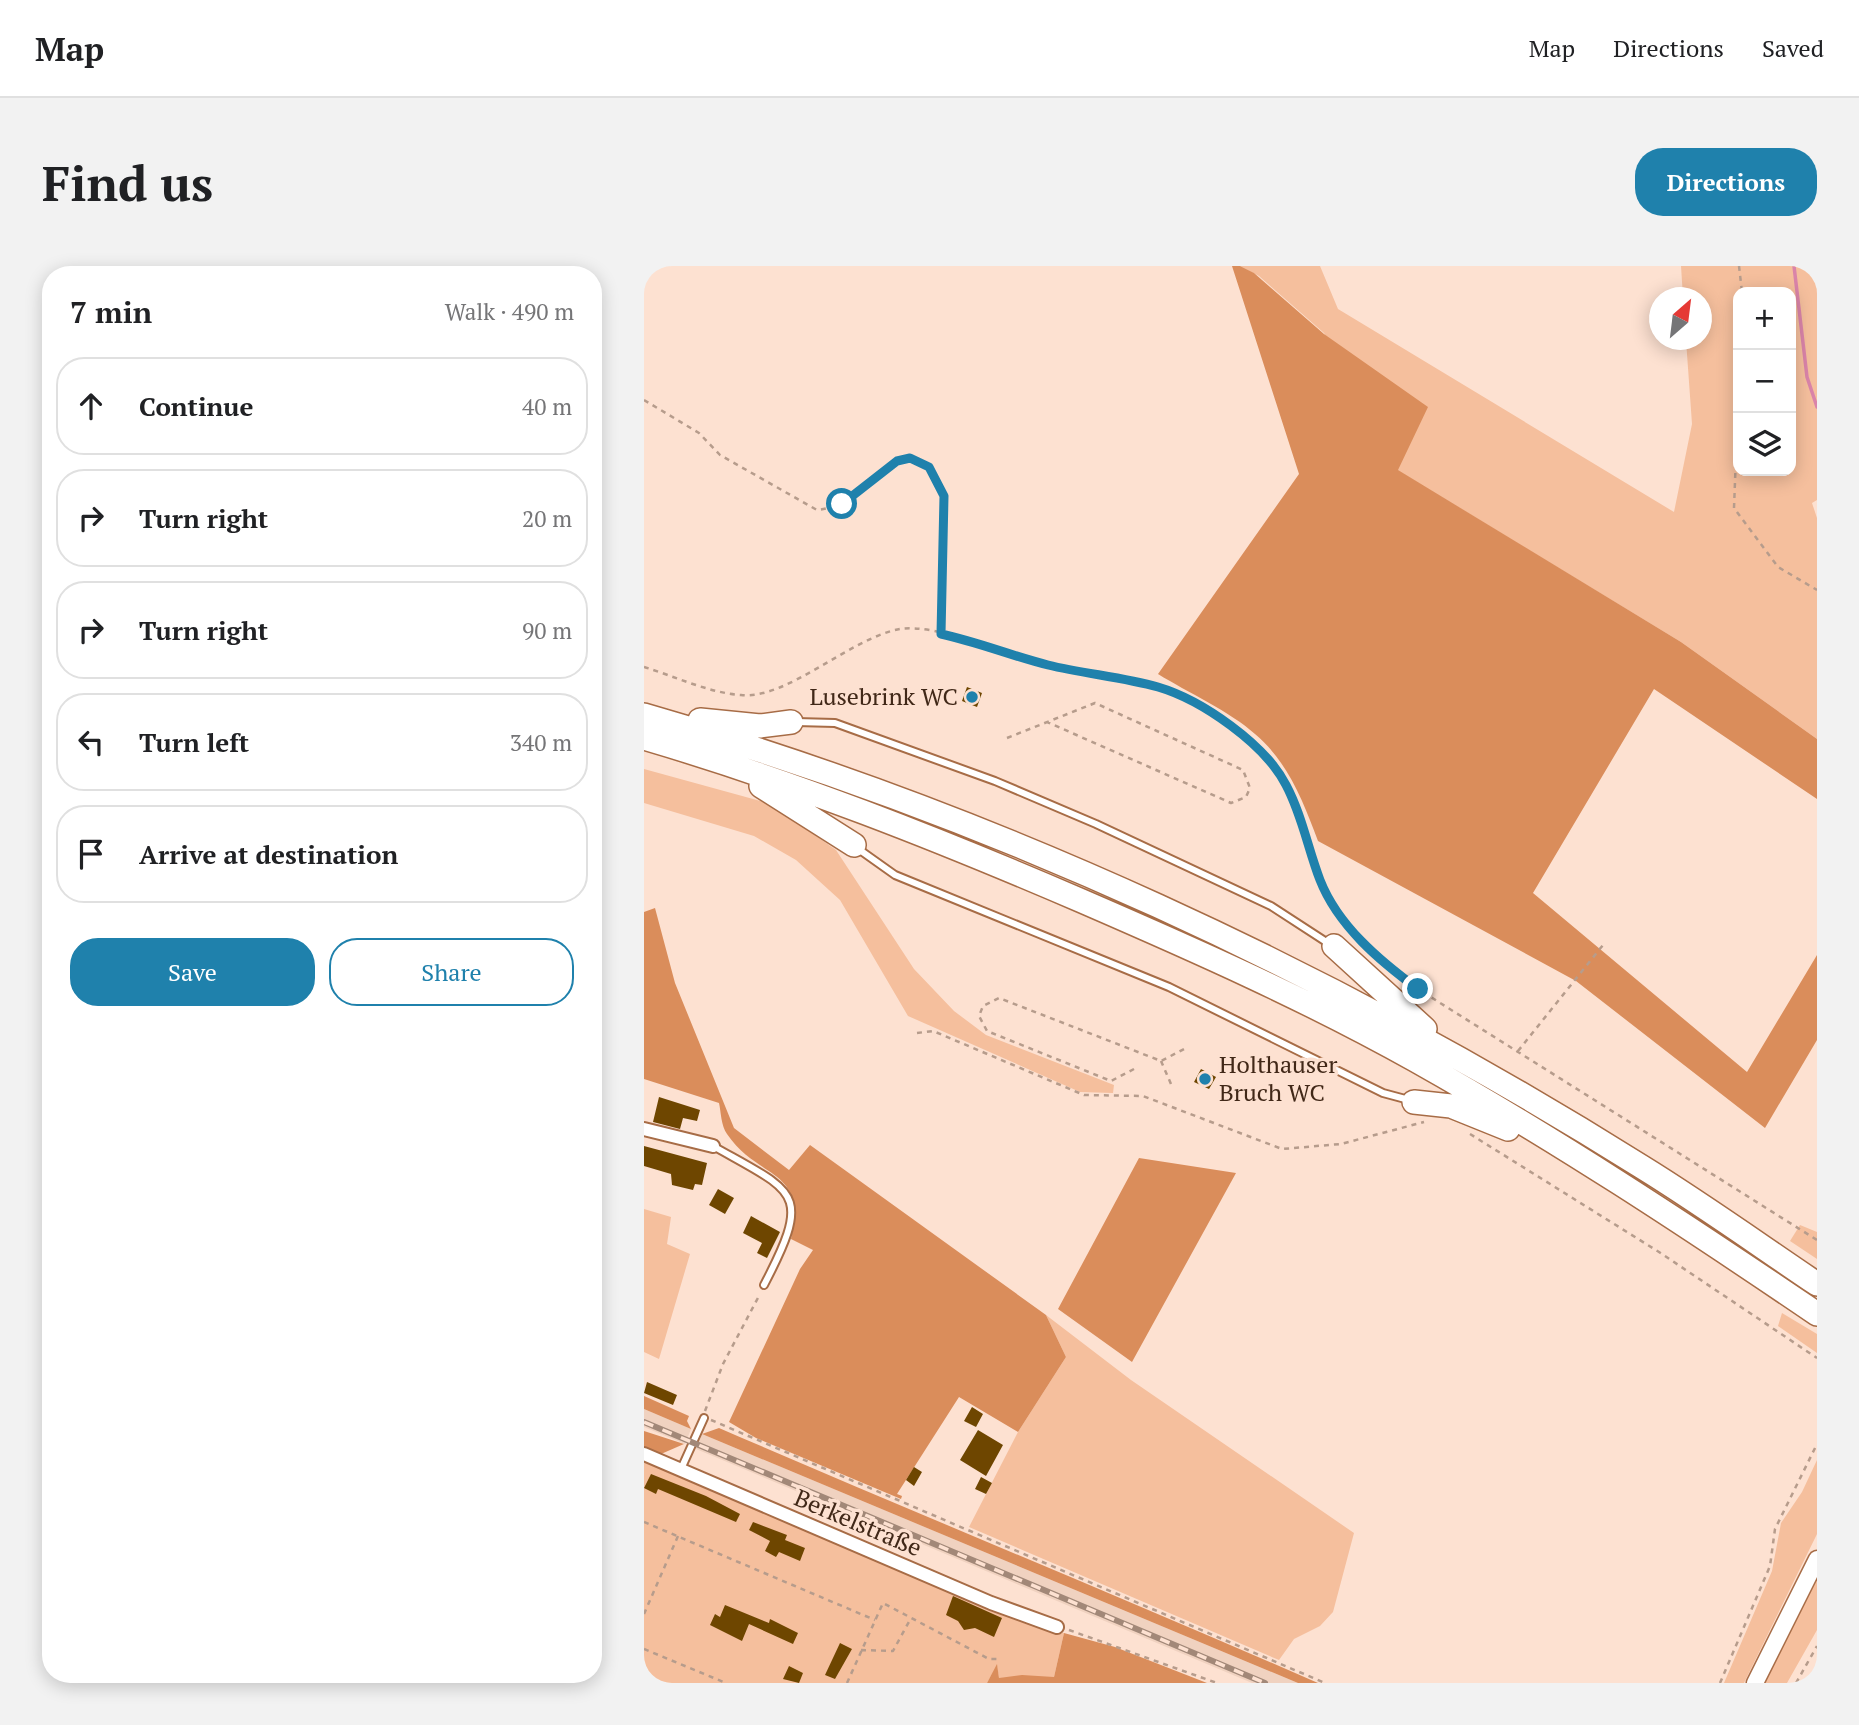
<!DOCTYPE html>
<meta charset="utf-8">
<style>
body{margin:0;font-family:"PT Serif",serif;background:#f2f2f2;color:#202124}
.controls{position:absolute;right:21px;top:21px;display:grid;overflow:hidden;border-radius:14px;box-shadow:0 4px 18px #0003}
.controls button{width:63px;height:63px;display:grid;place-items:center;padding:0;border:0;border-bottom:2px solid #e0e0e0;background:#fff;color:#202124;font:35px sans-serif}
.compass{position:absolute;left:1005px;top:21px;width:63px;height:63px;border-radius:50%;background:#fff;box-shadow:0 4px 18px #0003;rotate:28deg}
.stop{position:absolute;width:21px;height:21px;margin:-16px;border:5px solid #1f81ac;border-radius:50%;background:#fff}
.stop.end{background:#1f81ac;border-color:#fff;box-shadow:0 2px 7px #0008}
.list{margin:0;padding:0;list-style:none}
h2{display:flex;justify-content:space-between;align-items:center;height:91px;margin:0;padding:0 28px;font-size:30px}
h2 small{font-size:23px;font-weight:400;color:#757577}
.list li{display:grid;grid-template-columns:46px 1fr auto;gap:21px;align-items:center;box-sizing:border-box;height:98px;margin:0 14px 14px;padding:0 14px;border:2px solid #e0e0e0;border-radius:28px}
.list b{display:block;font-size:26px;white-space:nowrap}
.list em{font-size:23px;font-style:normal;color:#757577}
.actions{display:flex;gap:14px;padding:21px 28px}
.actions a{flex:1;padding:16px 0;border:2px solid #1f81ac;border-radius:28px;text-align:center;font-size:24px;color:#1f81ac}
.actions .main{background:#1f81ac;color:#fff}
.icon{flex:none;width:38px;height:38px;fill:none;stroke:currentColor;stroke-width:2;stroke-linecap:round;stroke-linejoin:round}
.map{position:relative;flex:none;width:1173px;height:1417px;overflow:hidden;border-radius:28px}
header{display:flex;align-items:center;gap:42px;box-sizing:border-box;height:98px;padding:0 35px;background:#fff;border-bottom:2px solid #e0e0e0}
header strong{font-size:33px}
nav{display:flex;gap:38px;margin-inline-start:auto;font-size:24px}
.intro{display:flex;align-items:center;justify-content:space-between;box-sizing:border-box;height:168px;padding:0 42px}
h1{margin:0;font-size:49px}
.button{padding:18px 32px;border-radius:28px;background:#1f81ac;color:#fff;font-size:24px;font-weight:700}
main{display:flex;gap:42px;padding:0 42px}
aside{flex:1;background:#fff;border-radius:28px;box-shadow:0 4px 18px #0003}
.map>svg:first-child{display:block}
</style>
<header>
<strong>Map</strong>
<nav><a>Map</a><a>Directions</a><a>Saved</a></nav>
</header>
<div class="intro"><h1>Find us</h1><a class="button">Directions</a></div>
<main>
<aside>
<h2>7 min<small>Walk · 490 m</small></h2>
<ul class="list">
<li><svg class="icon" aria-label="ahead" viewBox="0 0 24 24"><path d="M12 20V5M6 11l6-6 6 6"/></svg><div><b>Continue</b></div><em>40 m</em></li>
<li><svg class="icon" aria-label="right" viewBox="0 0 24 24"><path d="M7 20v-9h11M14 6l5 5-5 5"/></svg><div><b>Turn right</b></div><em>20 m</em></li>
<li><svg class="icon" aria-label="right" viewBox="0 0 24 24"><path d="M7 20v-9h11M14 6l5 5-5 5"/></svg><div><b>Turn right</b></div><em>90 m</em></li>
<li><svg class="icon" aria-label="left" viewBox="0 0 24 24"><path d="M17 20v-9H6M10 6l-5 5 5 5"/></svg><div><b>Turn left</b></div><em>340 m</em></li>
<li><svg class="icon" aria-label="arrive" viewBox="0 0 24 24"><path d="M6 21V4h12l-3 4 3 4H6"/></svg><div><b>Arrive at destination</b></div></li>
</ul>
<div class="actions"><a class="main">Save</a><a>Share</a></div>
</aside>
<div class="map">
<svg width="1173" height="1417" viewBox="0 0 1173 1417">
<rect width="100%" height="100%" fill="#fde1d1"/>
<path fill="#f0d2c0" d="M 0,1143 L 47,1163 L 41,1178 L 0,1161 Z
M 58,1168 L 654,1417 L 608,1417 L 52,1183 Z"/>
<path fill="#f5bf9d" fill-rule="evenodd" d="M 596,0 L 676,0 L 694,43 L 1030,246 L 1048,158 L 1042,74 L 1058,74 L 1058,32 L 1039,31 L 1037,0 L 1173,0 L 1173,234 L 1168,237 L 1173,252 L 1173,473 L 1037,376 L 753,204 L 680,67 L 615,10 ZM 1094,26 L 1147,26 L 1147,205 L 1094,205 Z
M 0,503 L 127,538 L 192,584 L 270,703 L 310,745 L 342,769 L 470,819 L 469,827 L 436,826 L 264,750 L 196,634 L 152,594 L 110,570 L 0,537 Z
M 0,943 L 27,951 L 23,978 L 46,988 L 15,1093 L 0,1086 Z
M 1156,959 L 1173,966 L 1173,993 L 1146,975 Z
M 1138,1047 L 1173,1068 L 1173,1087 L 1134,1060 Z
M 402,1049 L 487,1114 L 710,1267 L 689,1346 L 676,1360 L 650,1373 L 635,1394 L 325,1261 L 374,1166 L 422,1091 Z
M 0,1192 L 240,1293 L 367,1351 L 420,1367 L 410,1411 L 355,1412 L 353,1400 L 343,1417 L 0,1417 Z
M 1173,1194 L 1173,1268 L 1100,1417 L 1080,1417 L 1128,1305 L 1137,1257 L 1158,1226 Z
M 1173,1306 L 1173,1364 L 1143,1417 L 1119,1417 Z"/>
<path fill="#da8d5b" d="M 588,0 L 596,0 L 610,7 L 680,68 L 784,141 L 754,204 L 1037,376 L 1173,473 L 1173,533 L 1010,423 L 889,627 L 1103,806 L 1173,689 L 1173,774 L 1121,862 L 932,715 L 674,575 C 659,535 644,496 611,468 C 587,446 543,426 514,408 L 655,208 Z
M 11,642 L 31,717 L 90,862 L 145,904 L 166,879 L 402,1049 L 422,1091 L 374,1166 L 315,1131 L 253,1228 L 258,1230 L 257,1233 L 112,1172 L 85,1156 L 156,1003 L 169,984 L 147,973 C 162,899 116,916 83,868 C 77,860 77,846 75,837 L 0,813 L 0,646 Z
M 495,892 L 592,907 L 488,1096 L 414,1043 Z
M 0,1130 L 45,1150 L 43,1155 L 47,1163 L 0,1143 Z
M 75,1162 C 274,1248 475,1330 674,1417 L 654,1417 L 58,1168 Z
M 0,1165 L 40,1178 L 17,1188 L 0,1183 Z
M 420,1367 L 471,1381 L 563,1417 L 343,1417 L 353,1398 L 355,1412 L 378,1409 L 410,1411 Z"/>
<g fill="none" stroke-linecap="round" stroke-linejoin="round">
<path stroke="#da84a9" stroke-width="3.5" d="M 1150,0 L 1163,111 L 1173,141
M 0,1410 L 15,1417"/>
</g>
<path fill="#6e4600" d="M 323,421 L 338,427 L 333,441 L 318,435 Z
M 557,803 L 572,811 L 565,823 L 550,816 Z
M 15,831 L 56,844 L 53,855 L 39,852 L 36,863 L 9,856 Z
M 0,880 L 63,897 L 58,919 L 51,918 L 49,924 L 28,919 L 27,908 L 0,900 Z
M 74,923 L 90,932 L 81,948 L 65,939 Z
M 107,950 L 136,966 L 123,992 L 113,987 L 118,977 L 99,967 Z
M 3,1116 L 33,1129 L 29,1139 L 0,1127 Z
M 328,1141 L 339,1148 L 332,1161 L 320,1155 Z
M 334,1164 L 359,1179 L 342,1210 L 316,1194 Z
M 270,1201 L 278,1206 L 270,1220 L 262,1214 Z
M 7,1208 L 62,1230 L 96,1248 L 92,1256 L 14,1223 L 12,1228 L 0,1222 Z
M 337,1211 L 348,1217 L 342,1228 L 331,1223 Z
M 109,1256 L 143,1269 L 141,1274 L 161,1282 L 156,1295 L 135,1286 L 132,1291 L 121,1285 L 126,1275 L 105,1264 Z
M 309,1330 L 358,1352 L 350,1371 L 331,1362 L 320,1364 L 314,1355 L 302,1349 Z
M 81,1339 L 125,1357 L 126,1353 L 154,1367 L 149,1378 L 105,1358 L 98,1375 L 66,1359 L 71,1348 L 76,1351 Z
M 196,1377 L 208,1383 L 191,1413 L 181,1409 Z
M 145,1400 L 159,1407 L 155,1417 L 139,1413 Z"/>
<g fill="none" stroke-linecap="round" stroke-linejoin="round">
<g stroke="#a76c46" stroke-width="10">
<path id="service" d="M 152,456 L 191,457 L 351,515 L 452,558 L 627,640 L 687,679
M 213,582 L 251,609 L 525,721 L 739,827 L 765,834
M 69,880 C 152,927 169,925 120,1019
M 37,1203 L 60,1152"/>
</g>
<g stroke="#a76c46" stroke-width="16">
<path id="minor" d="M 0,863 L 69,880
M 0,1188 L 347,1337 L 413,1361"/>
</g>
<g stroke="#a76c46" stroke-width="19">
<path id="tertiary" d="M 1111,1417 L 1173,1293"/>
</g>
<g stroke="#a76c46" stroke-width="26">
<path id="motorway" d="M 0,449 C 347,548 692,709 998,901 C 1058,938 1115,979 1173,1018
M 56,454 L 116,460 L 147,456
M 0,472 C 150,516 294,573 438,635 C 551,684 664,734 771,794 C 910,872 1042,959 1173,1048
M 117,520 L 210,579
M 690,680 L 781,763
M 770,836 L 807,840 L 864,863"/>
</g>
<path stroke="#b69c8c" stroke-width="2.5" stroke-dasharray="5 5" stroke-linecap="butt" d="M 1095,0 L 1098,26
M 0,134 L 55,167 L 76,189 L 173,244 C 213,241 236,187 275,194 L 285,201 L 301,230 L 297,368
M 1094,137 L 1090,242 L 1134,301 L 1173,324
M 0,401 C 30,410 65,427 97,429 C 143,434 206,372 256,363 C 294,357 366,390 405,399 C 443,408 483,409 519,423 C 548,435 577,452 601,471 C 651,509 653,567 678,619 C 699,663 736,695 774,723 L 1173,974
M 363,472 L 451,437 L 599,504 L 606,522 L 602,531 L 587,537 L 403,456
M 273,767 L 289,765 L 440,829 L 499,830 L 638,883 L 697,878 L 780,856
M 874,785 L 959,679
M 517,795 L 527,818
M 490,803 L 467,815 L 343,765 L 335,750 L 339,740 L 355,732 L 517,795 L 544,781
M 826,868 L 1015,986 L 1173,1092
M 61,1145 L 79,1098 L 116,1028
M 67,1154 L 681,1417
M 0,1256 L 231,1354
M 0,1348 L 34,1270
M 425,1364 L 573,1417
M 0,1383 L 82,1417
M 217,1384 L 249,1385 L 267,1352
M 0,1414 L 7,1417
M 203,1417 L 239,1337 L 345,1393 L 353,1393
M 1076,1417 L 1126,1300 L 1131,1263 L 1173,1178
M 1152,1417 L 1173,1380"/>
<use href="#service" stroke="#fff" stroke-width="6"/>
<use href="#minor" stroke="#fff" stroke-width="12"/>
<use href="#tertiary" stroke="#fff" stroke-width="16"/>
<use href="#motorway" stroke="#fff" stroke-width="23"/>
<g stroke="#a28878" stroke-width="6">
<path id="rail" d="M 0,1156 L 621,1417"/>
</g>
<use href="#rail" stroke="#fde1d1" stroke-width="3.5" stroke-dasharray="10" stroke-linecap="butt"/>
</g>
<g fill="none" stroke-linecap="round" stroke-linejoin="round">
<path stroke="#1f81ac" stroke-width="9" d="M 198,238 L 253,195 L 266,192 L 285,201 L 300,230 L 297,368 C 334,376 368,390 404,399 C 441,408 478,411 514,421 C 558,434 621,478 642,519 C 658,549 664,583 676,614 C 694,660 736,695 774,723"/>
</g>
<g fill="#1f81ac" stroke="#fde1d1" stroke-width="2.5">
<circle cx="328" cy="431" r="7"/>
<circle cx="561" cy="813" r="7"/>
</g>
<g text-anchor="middle" stroke-width="7" stroke-linejoin="round" paint-order="stroke">
<g font-size="24" fill="#412818" stroke="#fde1d1" text-anchor="end">
<text x="314" y="439">Lusebrink WC</text>
<text x="575" y="807" text-anchor="start">Holthauser<tspan x="575" dy="28">Bruch WC</tspan></text>
</g>
<g font-size="24" fill="#412818" stroke="#fde1d1">
<text transform="translate(214 1257) rotate(23)" y="8">Berkelstraße</text>
</g>
</g>
</svg>
<div class="controls">
<button>+</button>
<button>−</button>
<button><svg class="icon" aria-label="layers" viewBox="0 0 24 24"><path d="M12 4l9 5-9 5-9-5zM3 14l9 5 9-5"/></svg></button>
</div>
<svg class="compass" viewBox="-18 -18 36 36"><path d="M0-13l5 13h-10z" fill="#e53935"/><path d="M0 13l5-13h-10z" fill="#757577"/></svg>
<div class="stop" style="left:198px;top:238px"></div>
<div class="stop end" style="left:774px;top:723px"></div>
</div>
</main>
